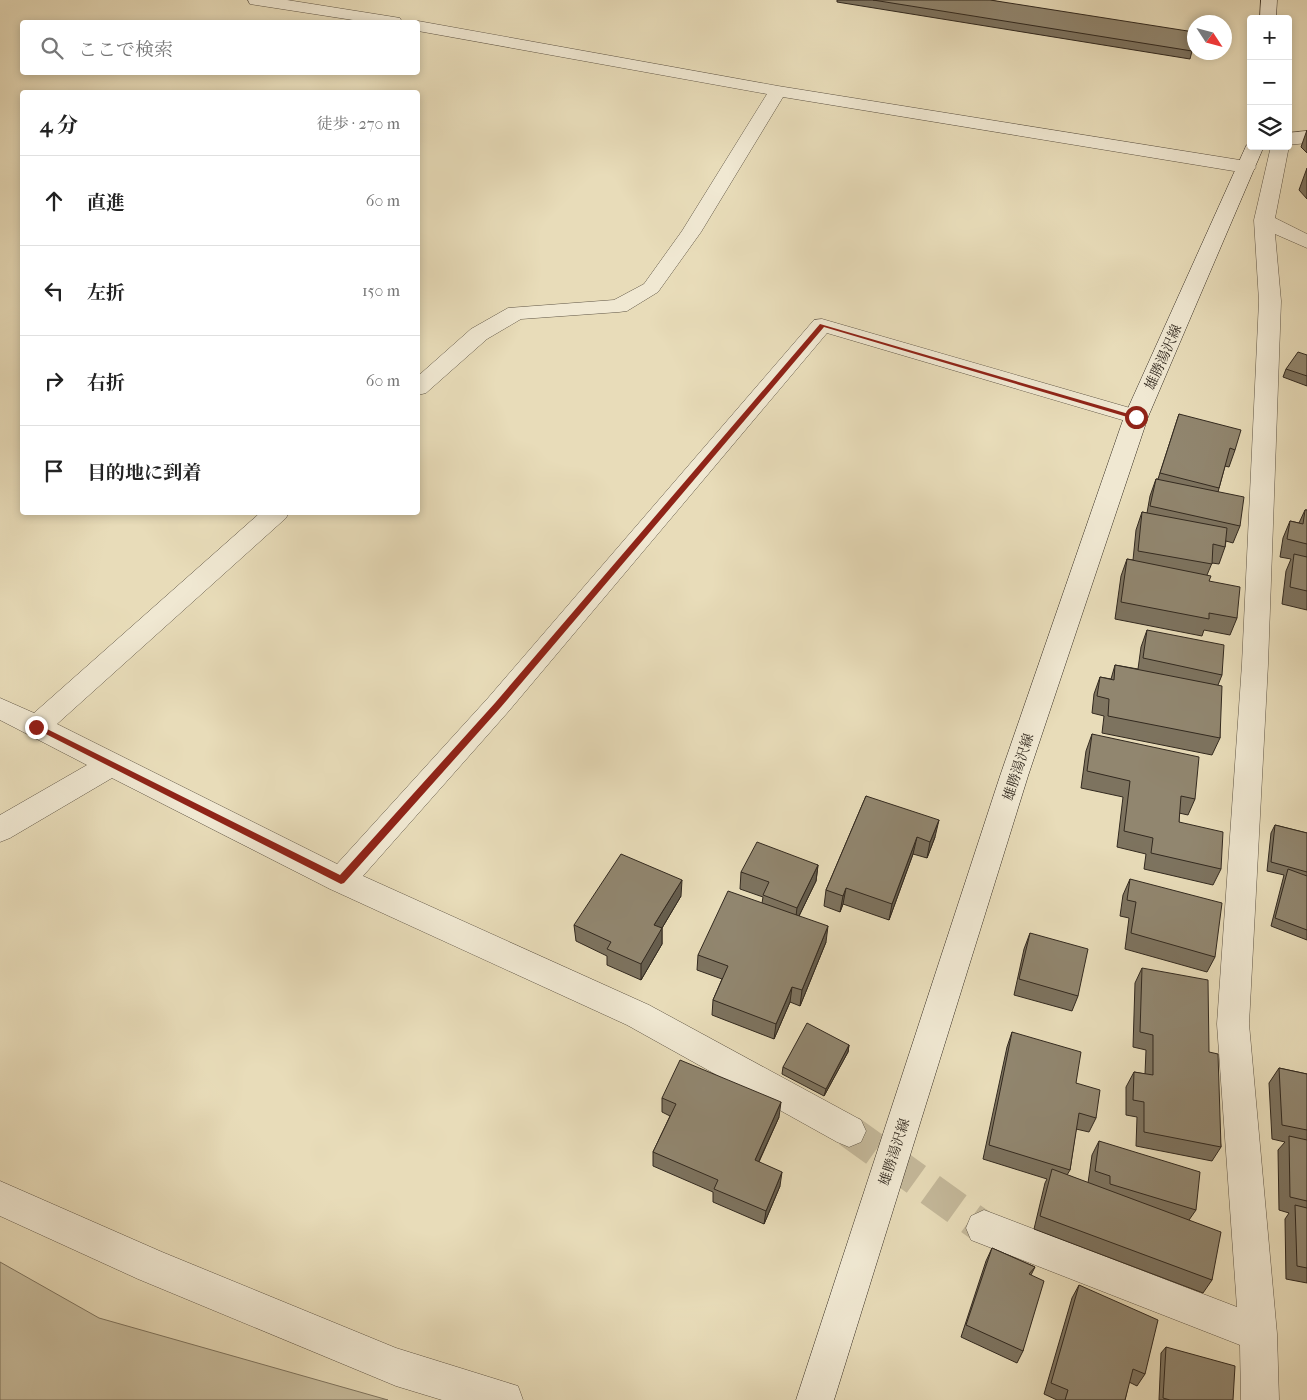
<!DOCTYPE html>
<html lang="ja">
<meta charset="utf-8">
<style>
body{margin:0;font-family:"IM FELL French Canon","Noto Serif JP",serif;background:#f2f2f2;color:#222}
.controls{position:absolute;right:15px;top:15px;display:grid;overflow:hidden;border-radius:5px;box-shadow:0 2px 8px #0003}
.controls button{width:45px;height:45px;display:grid;place-items:center;padding:0;border:0;border-bottom:1px solid #e0e0e0;background:#fff;color:#222;font:25px sans-serif}
.compass{position:absolute;left:1187px;top:15px;width:45px;height:45px;border-radius:50%;background:#fff;box-shadow:0 2px 8px #0003;rotate:126deg}
.stop{position:absolute;width:15px;height:15px;margin:-11px;border:4px solid #8f2418;border-radius:50%;background:#fff}
.stop.end{background:#8f2418;border-color:#fff;box-shadow:0 1px 5px #0008}
.list{margin:0;padding:0;list-style:none}
h2{display:flex;justify-content:space-between;align-items:center;height:65px;margin:0;padding:0 20px;font-size:21px}
h2 small{font-size:16px;font-weight:400;color:#767676}
.list li{display:grid;grid-template-columns:32px 1fr auto;gap:15px;align-items:center;box-sizing:border-box;height:90px;padding:0 20px;border-top:1px solid #e0e0e0}
.list b{display:block;font-size:19px;white-space:nowrap}
.list em{font-size:16px;font-style:normal;color:#767676}
.icon{flex:none;width:28px;height:28px;fill:none;stroke:currentColor;stroke-width:2;stroke-linecap:round;stroke-linejoin:round}
.map{position:relative;flex:none;width:1307px;height:1400px;overflow:hidden}
.search{position:absolute;background:#fff;box-shadow:0 2px 8px #0003;left:20px;top:20px;width:400px;height:55px;display:flex;align-items:center;gap:12px;box-sizing:border-box;padding:0 18px;border-radius:5px;color:#767676;font-size:19px}
.panel{position:absolute;background:#fff;box-shadow:0 2px 8px #0003;left:20px;top:90px;width:400px;height:425px;border-radius:5px}
.map>svg:first-child{display:block}
</style>
<div class="map">
<svg width="1307" height="1400" viewBox="0 0 1307 1400">
<rect width="100%" height="100%" fill="#e8dcb9"/>
<filter id="stains"><feTurbulence type="fractalNoise" baseFrequency=".004" numOctaves="4"/><feColorMatrix values="0 0 0 0 .2 0 0 0 0 .09 0 0 0 0 .02 0 0 0 .5 -.17"/></filter>
<radialGradient id="worn" r=".72"><stop offset=".6" stop-color="#630" stop-opacity="0"/><stop offset="1" stop-color="#630" stop-opacity=".3"/></radialGradient>
<path fill="#c9be9f" stroke="#7e745f" d="M 0,1262 L 99,1318 L 388,1400 L 0,1400 Z"/>
<g fill="none" stroke-linecap="round" stroke-linejoin="round">
<path stroke="#c4b89a" stroke-width="33" stroke-dasharray="33 17" stroke-linecap="butt" d="M 849,1131 L 984,1228"/>
<g stroke="#605646" stroke-width="1">
<path id="minor" d="M 248,0 L 287,0 L 394,17 L 400,18 L 402,22 L 366,22 L 256,5 L 250,4 Z
M 418,21 L 778,86 L 1246,161 L 1253,163 L 1256,167 L 1253,171 L 1246,173 L 783,97 L 701,232 L 658,292 L 627,311 L 619,312 L 521,319 L 487,339 L 426,393 L 418,395 L 418,376 L 471,329 L 508,308 L 614,300 L 644,284 L 682,231 L 767,94 L 418,31 L 418,22 L 412,22 Z
M 1307,131 L 1307,143 L 1288,145 L 1289,146 L 1275,218 L 1307,234 L 1307,248 L 1275,234 L 1281,301 L 1268,664 L 1249,1024 L 1277,1334 L 1279,1400 L 1241,1400 L 1240,1345 L 971,1240 L 966,1228 L 971,1216 L 984,1210 L 1237,1307 L 1217,1024 L 1242,664 L 1259,301 L 1254,220 L 1271,146 L 1288,146 L 1288,133 Z
M 822,319 L 1144,412 L 1148,417 L 1144,422 L 1136,424 L 827,333 L 508,712 L 363,876 L 649,1005 L 861,1120 L 866,1131 L 861,1142 L 849,1147 L 837,1142 L 627,1025 L 330,889 L 112,778 L 10,838 L 0,842 L 0,815 L 87,765 L 0,720 L 0,698 L 34,713 L 261,512 L 289,512 L 286,518 L 57,724 L 337,864 L 488,698 L 814,320 Z
M 0,1181 L 162,1252 L 396,1348 L 518,1386 L 523,1400 L 442,1400 L 396,1386 L 138,1279 L 0,1216 Z"/>
</g>
<g stroke="#32291f" stroke-width="1">
<path id="secondary" d="M 1261,0 L 1277,0 L 1276,19 L 1260,19 Z
M 1251,141 L 1251,146 L 1264,146 L 1148,417 L 1028,776 L 834,1400 L 796,1400 L 1000,776 L 1124,417 L 1246,146 Z"/>
</g>
<use href="#minor" fill="#f0e8d2" fill-rule="evenodd"/>
<use href="#secondary" fill="#f0e8d2" fill-rule="evenodd"/>
</g>
<path fill="#7d735f" stroke="#32291f" d="M 837,0 L 990,0 L 1194,43 L 1190,59 L 837,2 Z
M 1307,130 L 1307,153 L 1301,147 Z
M 1307,168 L 1307,199 L 1299,190 Z
M 1307,355 L 1307,386 L 1283,377 L 1286,369 Z
M 1179,414 L 1235,450 L 1229,467 L 1225,466 L 1218,492 L 1240,526 L 1233,543 L 1226,541 L 1225,547 L 1219,564 L 1212,563 L 1207,575 L 1209,581 L 1237,618 L 1230,635 L 1204,630 L 1202,636 L 1115,619 L 1121,576 L 1127,559 L 1133,560 L 1136,530 L 1142,512 L 1147,513 L 1150,496 L 1156,479 L 1158,479 Z
M 1305,510 L 1307,510 L 1307,610 L 1282,604 L 1286,571 L 1291,559 L 1280,557 L 1283,538 L 1290,521 L 1299,523 Z
M 1147,630 L 1222,675 L 1218,685 L 1220,738 L 1212,755 L 1102,733 L 1104,716 L 1092,713 L 1094,694 L 1100,677 L 1111,679 L 1115,665 L 1138,669 L 1141,647 Z
M 1092,734 L 1195,799 L 1188,815 L 1179,813 L 1179,822 L 1221,869 L 1213,885 L 1144,869 L 1146,854 L 1117,847 L 1123,797 L 1081,788 L 1086,751 Z
M 866,796 L 935,837 L 927,858 L 913,854 L 889,920 L 843,904 L 840,912 L 824,906 L 826,890 Z
M 1275,825 L 1307,833 L 1307,940 L 1271,926 L 1284,875 L 1267,871 L 1271,833 Z
M 818,865 L 816,881 L 799,916 L 826,942 L 800,1006 L 790,1002 L 774,1039 L 712,1015 L 713,1000 L 722,979 L 697,970 L 698,955 L 762,903 L 763,897 L 740,889 L 741,872 Z
M 1130,879 L 1215,957 L 1207,972 L 1125,949 L 1129,918 L 1120,916 L 1123,895 Z
M 681,896 L 662,928 L 662,944 L 641,980 L 607,965 L 607,956 L 576,941 L 574,925 Z
M 1030,933 L 1078,996 L 1072,1011 L 1014,995 L 1024,949 Z
M 1142,968 L 1209,1052 L 1221,1147 L 1212,1161 L 1136,1146 L 1137,1117 L 1126,1115 L 1126,1087 L 1134,1072 L 1145,1074 L 1146,1050 L 1133,1047 L 1135,983 Z
M 1012,1032 L 1076,1083 L 1096,1118 L 1089,1132 L 1076,1129 L 1070,1170 L 1067,1175 L 1088,1183 L 1092,1155 L 1099,1141 L 1196,1210 L 1189,1220 L 1212,1280 L 1203,1293 L 1034,1229 L 1045,1183 L 1047,1179 L 983,1159 L 1007,1047 Z
M 849,1045 L 848,1052 L 824,1096 L 782,1074 L 783,1067 Z
M 1279,1068 L 1307,1074 L 1307,1283 L 1286,1279 L 1285,1219 L 1289,1213 L 1279,1210 L 1278,1150 L 1285,1142 L 1272,1139 L 1269,1083 Z
M 662,1098 L 779,1117 L 759,1162 L 780,1186 L 764,1224 L 713,1202 L 713,1192 L 653,1166 L 653,1152 L 670,1116 L 662,1112 Z
M 992,1248 L 1035,1267 L 1031,1275 L 1023,1351 L 1017,1363 L 961,1337 L 986,1261 Z
M 1079,1285 L 1145,1374 L 1137,1386 L 1129,1382 L 1125,1400 L 1057,1400 L 1044,1394 L 1072,1298 Z
M 1166,1347 L 1233,1400 L 1159,1400 L 1161,1353 Z"/>
<path fill="#665e4e" stroke="#32291f" d="M 939,820 L 935,837 L 927,858 L 930,842 Z
M 917,837 L 913,854 L 889,920 L 892,904 Z
M 818,865 L 816,881 L 795,924 L 797,908 Z
M 682,880 L 681,896 L 662,928 L 662,944 L 641,980 L 641,964 L 654,925 Z
M 846,888 L 843,904 L 840,912 L 843,896 Z
M 828,926 L 826,942 L 800,1006 L 802,990 Z
M 792,987 L 790,1002 L 774,1039 L 776,1024 Z
M 849,1045 L 848,1052 L 824,1096 L 826,1089 Z
M 781,1102 L 779,1117 L 753,1174 L 755,1160 Z
M 782,1172 L 780,1186 L 764,1224 L 766,1211 Z"/>
<path fill="#91866f" stroke="#32291f" d="M 873,0 L 990,0 L 1194,32 L 1194,42 L 1192,51 Z
M 1298,352 L 1307,355 L 1307,376 L 1286,369 Z
M 1179,414 L 1241,430 L 1235,450 L 1230,448 L 1219,488 L 1160,473 Z
M 1156,479 L 1244,497 L 1240,526 L 1150,506 Z
M 1305,510 L 1307,510 L 1307,544 L 1287,539 L 1290,521 L 1303,524 Z
M 1142,512 L 1227,528 L 1225,547 L 1213,544 L 1212,564 L 1138,551 Z
M 1294,554 L 1307,557 L 1307,591 L 1290,587 Z
M 1127,559 L 1211,576 L 1209,581 L 1240,587 L 1237,618 L 1209,613 L 1209,619 L 1121,602 Z
M 1147,630 L 1224,645 L 1222,675 L 1143,658 Z
M 1115,665 L 1222,686 L 1220,738 L 1108,716 L 1109,699 L 1097,696 L 1100,677 L 1114,680 Z
M 1092,734 L 1199,757 L 1195,799 L 1181,796 L 1179,822 L 1223,832 L 1221,869 L 1151,853 L 1153,838 L 1124,831 L 1130,781 L 1087,771 Z
M 866,796 L 939,820 L 930,842 L 917,837 L 892,904 L 846,888 L 843,896 L 826,890 Z
M 1275,825 L 1307,833 L 1307,872 L 1271,862 Z
M 757,842 L 818,865 L 797,908 L 763,895 L 769,882 L 741,872 Z
M 621,854 L 682,880 L 654,925 L 662,928 L 641,964 L 607,949 L 611,942 L 574,925 Z
M 1288,869 L 1307,876 L 1307,930 L 1275,918 Z
M 1130,879 L 1222,903 L 1215,957 L 1131,933 L 1136,902 L 1127,900 Z
M 728,891 L 828,926 L 802,990 L 792,987 L 776,1024 L 713,1000 L 728,966 L 698,955 Z
M 1030,933 L 1088,949 L 1078,996 L 1019,979 Z
M 1142,968 L 1208,980 L 1209,1052 L 1218,1054 L 1221,1147 L 1144,1132 L 1144,1102 L 1133,1100 L 1134,1072 L 1153,1075 L 1153,1035 L 1140,1032 Z
M 807,1023 L 849,1045 L 826,1089 L 783,1067 Z
M 1012,1032 L 1081,1052 L 1076,1083 L 1100,1090 L 1096,1118 L 1079,1113 L 1070,1170 L 989,1145 Z
M 680,1060 L 781,1102 L 755,1160 L 782,1172 L 766,1211 L 714,1189 L 718,1180 L 653,1152 L 676,1104 L 662,1098 Z
M 1279,1068 L 1307,1074 L 1307,1130 L 1282,1125 Z
M 1289,1136 L 1307,1140 L 1307,1201 L 1290,1197 Z
M 1099,1141 L 1200,1172 L 1196,1210 L 1110,1184 L 1110,1176 L 1095,1171 Z
M 1052,1169 L 1221,1232 L 1212,1280 L 1040,1216 Z
M 1295,1205 L 1307,1208 L 1307,1268 L 1297,1266 Z
M 992,1248 L 1035,1267 L 1029,1274 L 1044,1281 L 1023,1351 L 966,1325 Z
M 1079,1285 L 1158,1320 L 1145,1374 L 1133,1369 L 1125,1400 L 1065,1400 L 1068,1390 L 1051,1383 Z
M 1166,1347 L 1235,1366 L 1233,1400 L 1170,1400 L 1163,1398 Z"/>
<path fill="#8f2418" d="M 820,324 L 1139,417 L 1134,419 L 824,327 L 501,707 L 344,883 L 341,884 L 32,727 L 33,725 L 39,725 L 340,875 L 495,703 Z"/>
<g text-anchor="middle" stroke-width="4" stroke-linejoin="round" paint-order="stroke">
<g font-size="14" fill="#32291f" stroke="#f0e8d2">
<text transform="translate(1163 357) rotate(-66)" y="5">雄勝湯沢線</text>
<text transform="translate(1018 767) rotate(-72)" y="5">雄勝湯沢線</text>
<text transform="translate(894 1152) rotate(-72)" y="5">雄勝湯沢線</text>
</g>
</g>
<rect width="100%" height="100%" filter="url(#stains)"/>
<rect width="100%" height="100%" fill="url(#worn)"/>
</svg>
<div class="controls">
<button>+</button>
<button>−</button>
<button><svg class="icon" aria-label="layers" viewBox="0 0 24 24"><path d="M12 4l9 5-9 5-9-5zM3 14l9 5 9-5"/></svg></button>
</div>
<svg class="compass" viewBox="-18 -18 36 36"><path d="M0-13l5 13h-10z" fill="#e53935"/><path d="M0 13l5-13h-10z" fill="#767676"/></svg>
<div class="stop" style="left:1136px;top:417px"></div>
<div class="stop end" style="left:36px;top:727px"></div>
<div class="search"><svg class="icon" aria-label="search" viewBox="0 0 24 24"><circle cx="10" cy="10" r="6"/><path d="M15 15l6 6"/></svg>ここで検索</div>
<section class="panel">
<h2>4 分<small>徒歩 · 270 m</small></h2>
<ul class="list">
<li><svg class="icon" aria-label="ahead" viewBox="0 0 24 24"><path d="M12 20V5M6 11l6-6 6 6"/></svg><div><b>直進</b></div><em>60 m</em></li>
<li><svg class="icon" aria-label="left" viewBox="0 0 24 24"><path d="M17 20v-9H6M10 6l-5 5 5 5"/></svg><div><b>左折</b></div><em>150 m</em></li>
<li><svg class="icon" aria-label="right" viewBox="0 0 24 24"><path d="M7 20v-9h11M14 6l5 5-5 5"/></svg><div><b>右折</b></div><em>60 m</em></li>
<li><svg class="icon" aria-label="arrive" viewBox="0 0 24 24"><path d="M6 21V4h12l-3 4 3 4H6"/></svg><div><b>目的地に到着</b></div></li>
</ul>
</section>
</div>
